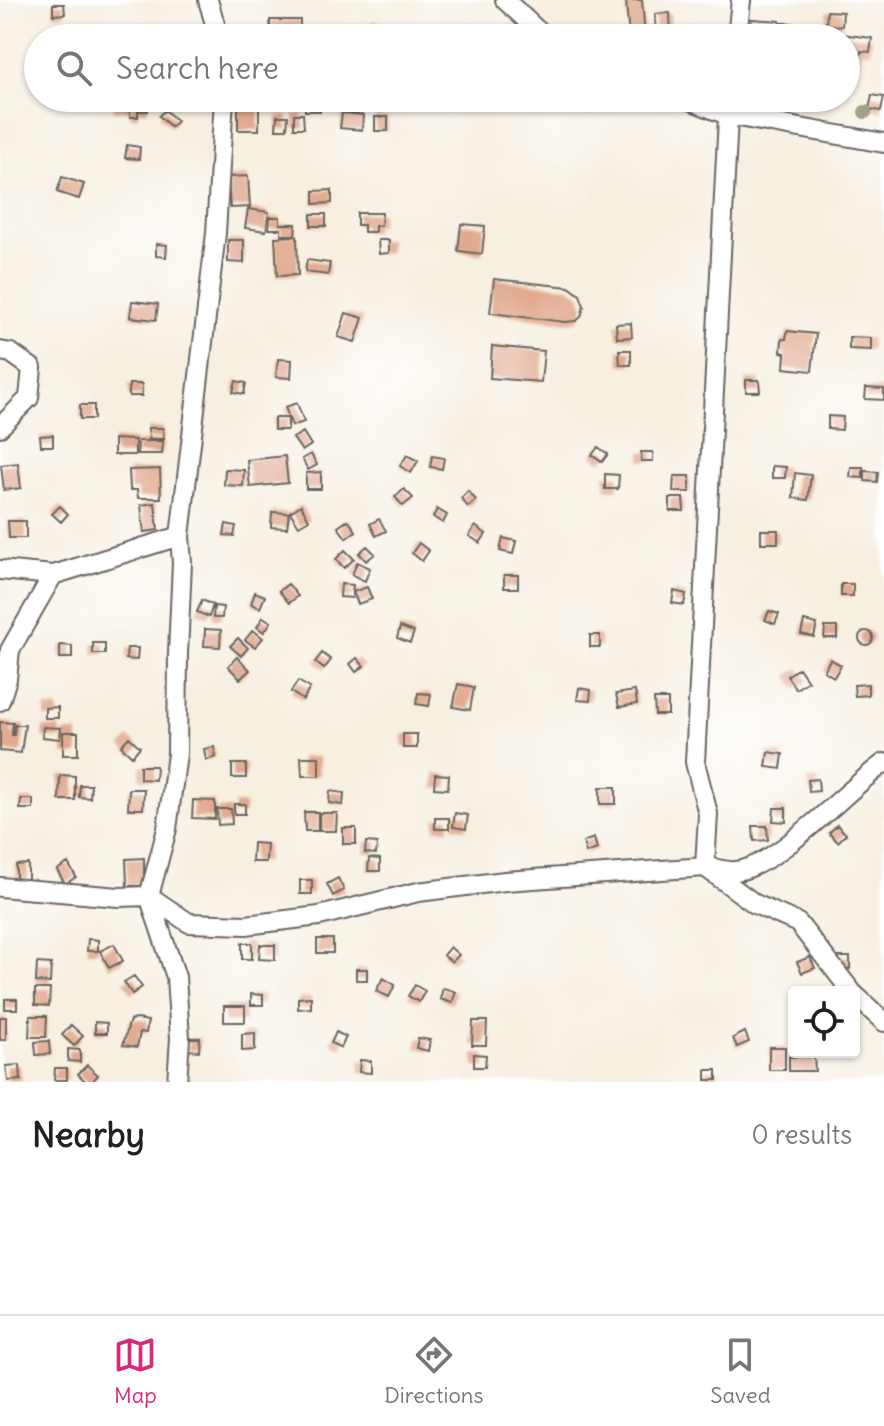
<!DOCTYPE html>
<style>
body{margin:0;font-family:Delius,sans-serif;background:#f2f2f2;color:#222}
.controls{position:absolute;right:24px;bottom:24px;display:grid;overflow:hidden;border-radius:8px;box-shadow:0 2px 6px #0004}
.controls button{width:72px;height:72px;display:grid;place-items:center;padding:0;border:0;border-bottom:2px solid #e0e0e0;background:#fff;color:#222;font:40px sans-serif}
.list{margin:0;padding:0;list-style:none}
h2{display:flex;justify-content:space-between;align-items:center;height:104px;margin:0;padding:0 32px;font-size:34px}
h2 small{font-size:26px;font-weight:400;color:#767676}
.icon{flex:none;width:44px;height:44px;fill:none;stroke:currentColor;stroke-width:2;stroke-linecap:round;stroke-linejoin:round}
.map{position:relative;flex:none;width:884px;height:1082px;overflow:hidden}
.search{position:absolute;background:#fff;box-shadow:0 2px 6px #0004;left:24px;right:24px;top:24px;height:88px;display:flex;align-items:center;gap:20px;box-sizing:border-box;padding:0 28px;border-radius:44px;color:#767676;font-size:30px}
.sheet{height:232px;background:#fff}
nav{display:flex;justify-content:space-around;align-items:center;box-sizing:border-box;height:112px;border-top:2px solid #e0e0e0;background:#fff;font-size:22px;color:#767676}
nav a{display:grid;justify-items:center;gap:4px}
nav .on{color:#db2777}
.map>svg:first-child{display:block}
</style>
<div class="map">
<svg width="884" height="1082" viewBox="0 0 884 1082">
<rect width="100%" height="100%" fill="#fff"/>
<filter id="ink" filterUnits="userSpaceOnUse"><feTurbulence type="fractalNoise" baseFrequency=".0125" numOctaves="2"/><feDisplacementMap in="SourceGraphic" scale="16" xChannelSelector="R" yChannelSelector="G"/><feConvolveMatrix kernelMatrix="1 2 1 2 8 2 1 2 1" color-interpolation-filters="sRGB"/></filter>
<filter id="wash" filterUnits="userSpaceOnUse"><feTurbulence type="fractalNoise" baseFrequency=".006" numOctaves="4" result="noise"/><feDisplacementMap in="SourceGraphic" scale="32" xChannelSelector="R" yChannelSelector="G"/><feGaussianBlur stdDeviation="1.8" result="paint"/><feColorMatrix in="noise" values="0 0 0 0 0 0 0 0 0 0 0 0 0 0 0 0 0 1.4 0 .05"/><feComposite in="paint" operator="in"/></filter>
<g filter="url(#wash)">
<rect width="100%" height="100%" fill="#f7efe0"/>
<g id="blocks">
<path fill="#e2aa90" d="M 626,0 L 642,0 L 645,36 L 629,38 Z
M 53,4 L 64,4 L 65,14 L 53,15 Z
M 827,11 L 843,12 L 842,26 L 826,25 Z
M 670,13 L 671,38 L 656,38 L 655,14 Z
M 752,19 L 780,21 L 778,33 L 761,32 L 761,38 L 749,37 Z
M 270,20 L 300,20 L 300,38 L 270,38 Z
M367 29a8 8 0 1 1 16 0a8 8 0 1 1-16 0Z
M 781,23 L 793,23 L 793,36 L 781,36 Z
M 416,29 L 432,29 L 432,38 L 416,38 Z
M 826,32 L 872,38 L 870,52 L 861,51 L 859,64 L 846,62 L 846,38 L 825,38 Z
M 872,95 L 884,97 L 881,111 L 869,109 Z
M 114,98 L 143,98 L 143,100 L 148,100 L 148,111 L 138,111 L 138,117 L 130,117 L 130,111 L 114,111 Z
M 305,98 L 320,98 L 320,111 L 305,111 Z
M 344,98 L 345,107 L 332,109 L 330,101 Z
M 238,106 L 259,106 L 259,130 L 238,130 Z
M 165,110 L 177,121 L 171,127 L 159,116 Z
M 342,113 L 363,115 L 362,130 L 340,128 Z
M 294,114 L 303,114 L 304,128 L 294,128 Z
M 277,116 L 288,116 L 287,129 L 276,129 Z
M 375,117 L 388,117 L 388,131 L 375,131 Z
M 127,145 L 140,147 L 139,159 L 125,158 Z
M 248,176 L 250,207 L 230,208 L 228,177 Z
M 62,177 L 84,184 L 79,199 L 57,192 Z
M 332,190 L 332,203 L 314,204 L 314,191 Z
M 248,209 L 269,212 L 266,231 L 245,228 Z
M 357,213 L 382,213 L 381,226 L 375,226 L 375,232 L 364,232 L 364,225 L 357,225 Z
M 311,214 L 326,214 L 326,226 L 311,226 Z
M 270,217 L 280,217 L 280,224 L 296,224 L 295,235 L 281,235 L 281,229 L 269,229 Z
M 461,224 L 485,226 L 482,254 L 458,251 Z
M 297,236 L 298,275 L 277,276 L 275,237 Z
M 228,240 L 244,240 L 244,263 L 228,262 Z
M 378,240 L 389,240 L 389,253 L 379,254 Z
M 156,244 L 167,245 L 166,257 L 156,256 Z
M 307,260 L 330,263 L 328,275 L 305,272 Z
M 494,279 L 569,287 L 580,295 L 584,306 L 581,317 L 576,321 L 565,322 L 490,313 Z
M 132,301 L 158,304 L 156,320 L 130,317 Z
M 346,313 L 363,318 L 355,342 L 338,337 Z
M 631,323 L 632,337 L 617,338 L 616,324 Z
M 787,331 L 816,334 L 812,371 L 784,368 L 785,353 L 781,352 L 782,339 L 786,339 Z
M 849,337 L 871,338 L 871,350 L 849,349 Z
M 492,346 L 544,351 L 541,382 L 490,378 Z
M 619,350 L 631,350 L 631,365 L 620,365 Z
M 278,359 L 292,360 L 291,378 L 276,377 Z
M 746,380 L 759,380 L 760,392 L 746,392 Z
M 236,381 L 246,383 L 244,394 L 233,392 Z
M 129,384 L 142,384 L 142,396 L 129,396 Z
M 866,388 L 884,389 L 884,400 L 865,399 Z
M 297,403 L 304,422 L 292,426 L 285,407 Z
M 80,405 L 94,405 L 94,419 L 80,419 Z
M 828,416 L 843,417 L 842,430 L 828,429 Z
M 274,418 L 288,418 L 288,430 L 274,430 Z
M 148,428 L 163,428 L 164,439 L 149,439 Z
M 303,432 L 311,445 L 302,451 L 293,438 Z
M 53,435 L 53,446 L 41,446 L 40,436 Z
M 114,439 L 135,440 L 135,455 L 114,455 Z
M 138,441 L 163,441 L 162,454 L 137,454 Z
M 598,447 L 608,454 L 602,462 L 592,455 Z
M 641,452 L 653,452 L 653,461 L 641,461 Z
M 311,454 L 317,465 L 308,470 L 302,459 Z
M 407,455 L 418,461 L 411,473 L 400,466 Z
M 285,456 L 288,483 L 250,487 L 247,460 Z
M 432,456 L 444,458 L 442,469 L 430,467 Z
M 18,463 L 21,488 L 4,490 L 1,465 Z
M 772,466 L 786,467 L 785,478 L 772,478 Z
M 851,467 L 863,467 L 863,478 L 850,477 Z
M 160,469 L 161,498 L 138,498 L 137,490 L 130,490 L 129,470 Z
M 225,469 L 244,470 L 243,486 L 224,485 Z
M 865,471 L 878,472 L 877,482 L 865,481 Z
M 321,472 L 321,489 L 306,489 L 306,473 Z
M 795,473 L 811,475 L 808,500 L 793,498 Z
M 605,474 L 619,475 L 618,489 L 605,489 Z
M 674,476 L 690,476 L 690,492 L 673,492 Z
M 404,489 L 413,498 L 403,506 L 395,497 Z
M 468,491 L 476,500 L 468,507 L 461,498 Z
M 670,498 L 683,498 L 684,511 L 670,511 Z
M 155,503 L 158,530 L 144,532 L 141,505 Z
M 301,505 L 309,520 L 299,526 L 290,512 Z
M 60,506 L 68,514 L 61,522 L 52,514 Z
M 437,509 L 447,515 L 443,523 L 433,517 Z
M 272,512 L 289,513 L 287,528 L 271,527 Z
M 379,519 L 386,531 L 376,536 L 370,524 Z
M 348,520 L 356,531 L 346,538 L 338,527 Z
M 8,521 L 26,521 L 26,538 L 9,538 Z
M 226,524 L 236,526 L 234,536 L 224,535 Z
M 475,526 L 486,534 L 480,543 L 469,536 Z
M 761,530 L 778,530 L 778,543 L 761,543 Z
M 503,538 L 516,541 L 513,554 L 500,551 Z
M 419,543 L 429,551 L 422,561 L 412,553 Z
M 367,546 L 375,554 L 366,561 L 359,553 Z
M 345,550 L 354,559 L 344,568 L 336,559 Z
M 357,562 L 370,568 L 365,581 L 352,575 Z
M 504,575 L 518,575 L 518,588 L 504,588 Z
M 288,584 L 298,596 L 289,603 L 279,591 Z
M 341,584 L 353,585 L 352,598 L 340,597 Z
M 841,584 L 853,584 L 853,596 L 841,596 Z
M 367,587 L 372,599 L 358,604 L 353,592 Z
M 674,591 L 686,594 L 684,605 L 672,603 Z
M 255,592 L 265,596 L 260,608 L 251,604 Z
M 202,600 L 213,605 L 209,617 L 197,612 Z
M 214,606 L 223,607 L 222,618 L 213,618 Z
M 769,611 L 779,614 L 775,624 L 765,620 Z
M 263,617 L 271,622 L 264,632 L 257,627 Z
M 804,621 L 817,624 L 814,637 L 801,634 Z
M 400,627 L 414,632 L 410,643 L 397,638 Z
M 825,627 L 837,627 L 837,638 L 824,638 Z
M 205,629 L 221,630 L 220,647 L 204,646 Z
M 253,630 L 263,638 L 255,647 L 245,640 Z
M859 638a7 7 0 1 1 14 0a7 7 0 1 1-14 0Z
M 590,635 L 600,635 L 600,647 L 590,647 Z
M 238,638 L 248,648 L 241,656 L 230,646 Z
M 93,643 L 105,643 L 105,654 L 93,654 Z
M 60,645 L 72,646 L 72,658 L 60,658 Z
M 127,648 L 138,648 L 137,660 L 126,659 Z
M 322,653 L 331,660 L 324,669 L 315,662 Z
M 237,657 L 250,670 L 240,679 L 228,666 Z
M 357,658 L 364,666 L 356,672 L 350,664 Z
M 830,659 L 841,665 L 834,677 L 824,671 Z
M 799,668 L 808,681 L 796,689 L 787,676 Z
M 298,681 L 310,688 L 303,700 L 291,692 Z
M 458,684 L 474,687 L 470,710 L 453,707 Z
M 868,684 L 868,695 L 855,696 L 854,685 Z
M 579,688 L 591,690 L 590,701 L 577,700 Z
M 635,691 L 637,704 L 619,707 L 616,694 Z
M 418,693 L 431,694 L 429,706 L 416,704 Z
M 654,699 L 668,699 L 668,715 L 655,715 Z
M 58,707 L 58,718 L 45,718 L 45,708 Z
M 0,722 L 13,723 L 12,735 L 14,735 L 15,725 L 25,725 L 21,753 L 0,751 Z
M 43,727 L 61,728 L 60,739 L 42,737 Z
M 63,732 L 78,732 L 78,755 L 63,755 Z
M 403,734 L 417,734 L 417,748 L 403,748 Z
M 129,737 L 140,747 L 132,756 L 121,746 Z
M 214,747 L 216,757 L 206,760 L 204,749 Z
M 768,752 L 783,754 L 781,769 L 766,767 Z
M 301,757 L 319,757 L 319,776 L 302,776 Z
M 232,764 L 246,764 L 246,778 L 232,778 Z
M 140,766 L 156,766 L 155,780 L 140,779 Z
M 435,774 L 449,775 L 448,789 L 434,788 Z
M 60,775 L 75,776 L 75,800 L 59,800 Z
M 818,779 L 819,791 L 809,792 L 808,780 Z
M 80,785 L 91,785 L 90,798 L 79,797 Z
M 600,787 L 616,787 L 616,804 L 600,804 Z
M 129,789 L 144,789 L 143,809 L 128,809 Z
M 330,791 L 344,793 L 343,805 L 329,803 Z
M 21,799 L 33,799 L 33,809 L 20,809 Z
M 193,800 L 215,801 L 215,819 L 192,818 Z
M 234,804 L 245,804 L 245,814 L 234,814 Z
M 774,808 L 786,808 L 786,822 L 773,821 Z
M 217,809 L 231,809 L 232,824 L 218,825 Z
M 304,812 L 318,812 L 318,831 L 305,831 Z
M 319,813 L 337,813 L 336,831 L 319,831 Z
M 455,813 L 468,815 L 466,829 L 453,827 Z
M 435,818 L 449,818 L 449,829 L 435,829 Z
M 837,825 L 846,834 L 838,842 L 829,833 Z
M 753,826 L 767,826 L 768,840 L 754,841 Z
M 343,828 L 356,828 L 356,844 L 343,844 Z
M 594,838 L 597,849 L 586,853 L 583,842 Z
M 366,842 L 377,843 L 376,854 L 365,853 Z
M 253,843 L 267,844 L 266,862 L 252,862 Z
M 144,858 L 144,886 L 127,886 L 126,859 Z
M 369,858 L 380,859 L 380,871 L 368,871 Z
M 68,863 L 76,877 L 65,884 L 57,870 Z
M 28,864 L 28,879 L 16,879 L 16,865 Z
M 338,878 L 344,890 L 333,896 L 327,884 Z
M 300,880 L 312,880 L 312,894 L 300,894 Z
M 88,939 L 98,940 L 98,951 L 87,951 Z
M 317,939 L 333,939 L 333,953 L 317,953 Z
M 242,943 L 252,943 L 252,959 L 242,959 Z
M 114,944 L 123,961 L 109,968 L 100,951 Z
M 260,945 L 275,945 L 275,960 L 259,959 Z
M 450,947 L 459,955 L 452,962 L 443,955 Z
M 810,957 L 815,968 L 802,973 L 797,962 Z
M 839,957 L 850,957 L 850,969 L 839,968 Z
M 37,963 L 51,964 L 50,983 L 36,982 Z
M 356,969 L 367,969 L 367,980 L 356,980 Z
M 134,976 L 142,987 L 132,994 L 124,982 Z
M 383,978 L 395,985 L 389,997 L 376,991 Z
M 415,985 L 425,991 L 419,1002 L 408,996 Z
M 443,988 L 456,992 L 452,1003 L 440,999 Z
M 35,989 L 50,989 L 49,1006 L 35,1005 Z
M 251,994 L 263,995 L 263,1005 L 251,1005 Z
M 311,997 L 311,1008 L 298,1009 L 298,998 Z
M 5,999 L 17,999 L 17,1009 L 5,1009 Z
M 224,1006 L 245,1006 L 245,1022 L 224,1022 Z
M 30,1016 L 47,1016 L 46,1037 L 29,1037 Z
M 0,1017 L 6,1017 L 6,1040 L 0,1040 Z
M 138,1019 L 148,1021 L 146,1033 L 140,1032 L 137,1047 L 123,1045 L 130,1020 Z
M 473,1021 L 487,1021 L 486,1045 L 472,1045 Z
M 95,1022 L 107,1023 L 107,1033 L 95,1033 Z
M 71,1025 L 83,1036 L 74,1046 L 62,1035 Z
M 336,1032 L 346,1037 L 341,1048 L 331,1043 Z
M 745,1032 L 749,1042 L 737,1047 L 733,1038 Z
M 255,1033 L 255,1050 L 242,1051 L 242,1034 Z
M 188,1038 L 200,1038 L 199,1051 L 188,1050 Z
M 418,1038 L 430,1040 L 428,1051 L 416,1048 Z
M 49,1041 L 50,1054 L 36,1055 L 35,1042 Z
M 769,1047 L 785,1047 L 785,1070 L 769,1070 Z
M 68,1049 L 80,1050 L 80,1062 L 68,1061 Z
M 474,1054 L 486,1055 L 485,1067 L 474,1067 Z
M 814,1056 L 815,1071 L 789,1071 L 789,1057 Z
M 360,1060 L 371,1061 L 371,1073 L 359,1072 Z
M 20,1065 L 21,1080 L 8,1081 L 6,1066 Z
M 87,1065 L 98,1075 L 92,1082 L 86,1082 L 78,1074 Z
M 55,1068 L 67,1068 L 67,1080 L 54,1080 Z
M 706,1070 L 717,1070 L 717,1080 L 706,1080 Z"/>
</g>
</g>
<g filter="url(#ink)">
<use href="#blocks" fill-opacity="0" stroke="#696661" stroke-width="2"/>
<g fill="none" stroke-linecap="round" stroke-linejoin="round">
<g stroke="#696661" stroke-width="22">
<path id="minor" d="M 208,0 L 219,38
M 505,0 L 537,30 L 550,38
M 737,38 L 741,0
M 685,98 L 727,115 L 884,143
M 729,98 L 695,762 L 708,814 L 705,867 L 755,904 L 798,923 L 852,992
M 0,351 L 11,353 L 32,368 L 29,398 L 0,427
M 0,570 L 53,575 L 180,536
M 0,701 L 7,679 L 10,650 L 53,575
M 0,887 L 119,897 L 149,896 L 189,923 L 246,925 L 319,916 L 418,892 L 505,881 L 705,867 C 715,868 727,872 736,871 C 777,867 846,790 884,763
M 854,994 L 884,1022
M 177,1082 L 180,1038 L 176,977 L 149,896 L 167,829 L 177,754 L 178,653 L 182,563 L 180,536 L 216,233 L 224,98"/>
</g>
<use href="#minor" stroke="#fff" stroke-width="18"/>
</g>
<circle fill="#a0a186" cx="865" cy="112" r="7"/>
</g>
</svg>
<div class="controls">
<button><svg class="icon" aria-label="locate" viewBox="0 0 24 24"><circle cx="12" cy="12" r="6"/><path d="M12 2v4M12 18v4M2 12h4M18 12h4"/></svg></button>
</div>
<div class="search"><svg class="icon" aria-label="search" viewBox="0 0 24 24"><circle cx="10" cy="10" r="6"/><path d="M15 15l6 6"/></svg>Search here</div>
</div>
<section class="sheet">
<h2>Nearby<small>0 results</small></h2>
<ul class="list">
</ul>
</section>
<nav>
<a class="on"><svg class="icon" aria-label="map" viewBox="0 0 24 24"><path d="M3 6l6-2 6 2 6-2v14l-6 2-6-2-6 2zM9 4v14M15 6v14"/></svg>Map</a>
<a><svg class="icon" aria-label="directions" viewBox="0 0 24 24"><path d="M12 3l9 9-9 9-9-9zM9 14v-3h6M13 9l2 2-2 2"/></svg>Directions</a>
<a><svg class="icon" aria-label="saved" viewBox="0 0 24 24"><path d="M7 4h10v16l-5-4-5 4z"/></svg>Saved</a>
</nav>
